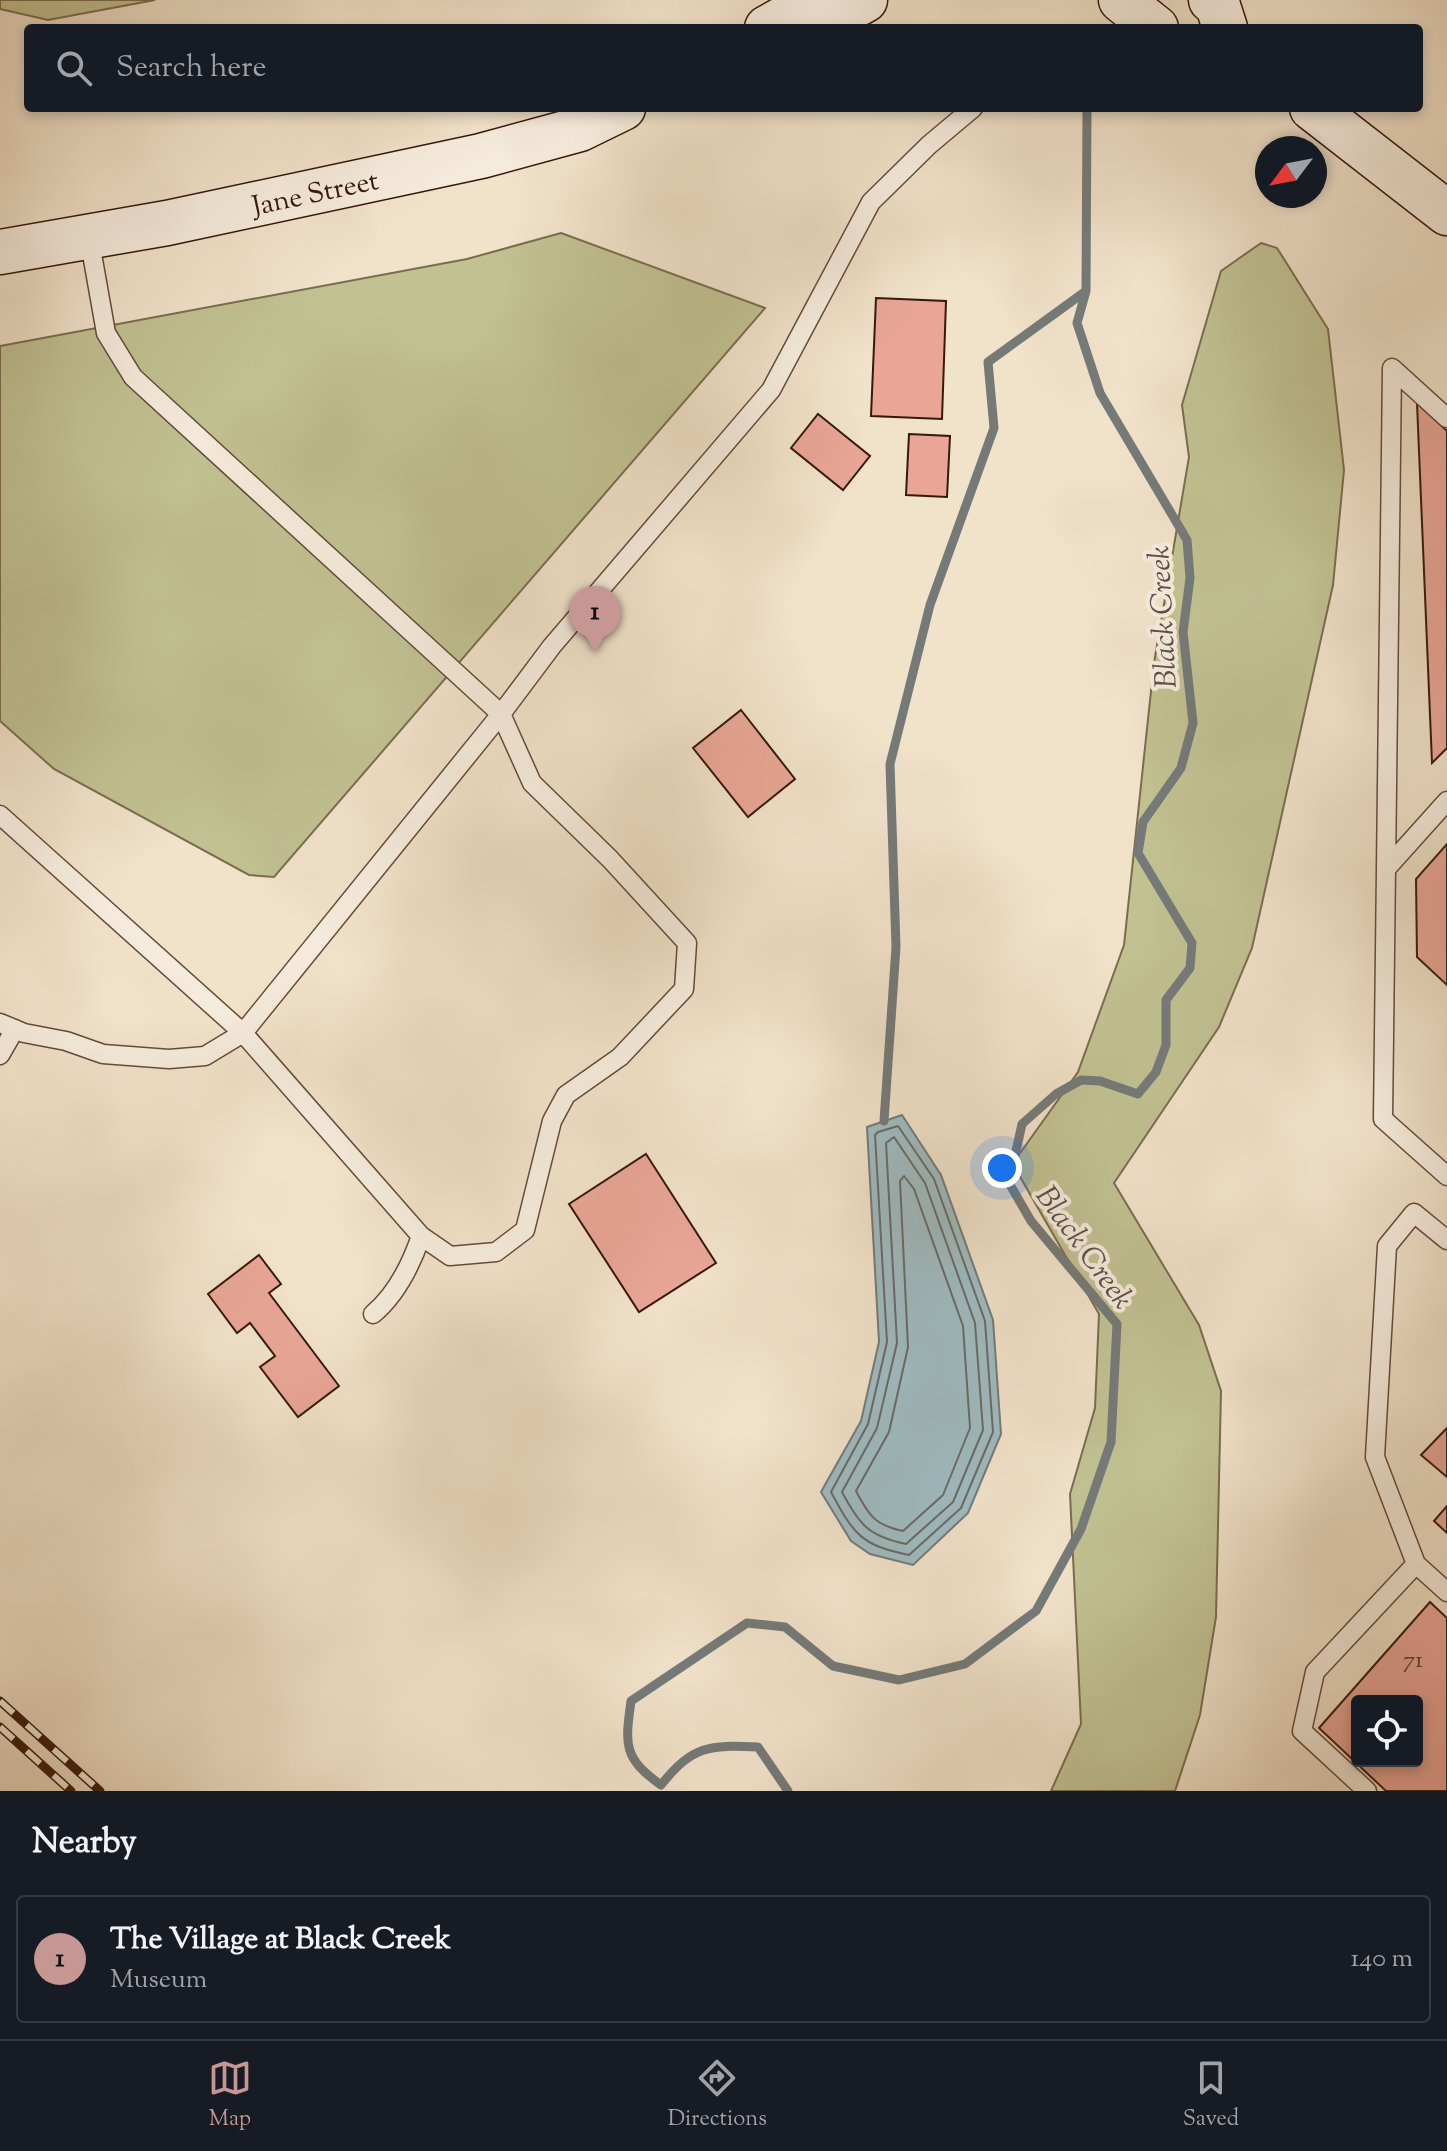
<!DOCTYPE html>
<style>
body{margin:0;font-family:"Sorts Mill Goudy",serif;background:#20242c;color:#f1f3f6}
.controls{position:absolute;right:24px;bottom:24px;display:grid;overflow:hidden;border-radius:8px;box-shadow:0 4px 12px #0003}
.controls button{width:72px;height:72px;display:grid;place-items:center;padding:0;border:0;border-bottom:2px solid #363941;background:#171b24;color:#f1f3f6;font:40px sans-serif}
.compass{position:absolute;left:1255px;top:136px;width:72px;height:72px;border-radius:50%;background:#171b24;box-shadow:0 4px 12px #0003;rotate:238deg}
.you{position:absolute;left:1002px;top:1168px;width:28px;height:28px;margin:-20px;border:6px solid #fff;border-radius:50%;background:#1a73e8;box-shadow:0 0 0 12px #1a73e833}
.badge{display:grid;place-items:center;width:52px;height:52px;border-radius:50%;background:#c59692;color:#111;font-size:26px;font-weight:700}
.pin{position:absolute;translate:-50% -66px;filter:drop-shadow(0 2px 4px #0008)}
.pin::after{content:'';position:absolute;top:42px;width:28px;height:24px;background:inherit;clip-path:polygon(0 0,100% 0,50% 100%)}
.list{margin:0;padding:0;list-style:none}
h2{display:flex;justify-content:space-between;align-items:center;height:104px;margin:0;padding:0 32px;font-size:34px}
h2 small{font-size:26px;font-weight:400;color:#9ea1a6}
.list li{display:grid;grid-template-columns:52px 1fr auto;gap:24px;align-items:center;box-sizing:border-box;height:128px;margin:0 16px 16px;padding:0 16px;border:2px solid #363941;border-radius:8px}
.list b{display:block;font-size:30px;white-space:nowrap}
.list p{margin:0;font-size:26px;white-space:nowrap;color:#9ea1a6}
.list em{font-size:26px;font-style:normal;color:#9ea1a6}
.icon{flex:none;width:44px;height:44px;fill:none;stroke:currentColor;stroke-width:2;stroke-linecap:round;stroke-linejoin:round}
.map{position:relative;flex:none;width:1447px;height:1791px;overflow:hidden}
.search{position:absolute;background:#171b24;box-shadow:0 4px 12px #0003;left:24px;right:24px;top:24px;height:88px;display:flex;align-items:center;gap:20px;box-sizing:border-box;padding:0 28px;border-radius:8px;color:#9ea1a6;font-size:30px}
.sheet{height:248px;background:#171b24}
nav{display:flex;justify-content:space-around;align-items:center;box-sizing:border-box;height:112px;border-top:2px solid #363941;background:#171b24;font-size:22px;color:#9ea1a6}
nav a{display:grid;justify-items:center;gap:4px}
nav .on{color:#c59692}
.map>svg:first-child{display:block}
</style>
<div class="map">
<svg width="1447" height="1791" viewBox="0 0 1447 1791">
<rect width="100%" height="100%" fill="#f1e2ca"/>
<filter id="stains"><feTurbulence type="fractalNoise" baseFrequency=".0025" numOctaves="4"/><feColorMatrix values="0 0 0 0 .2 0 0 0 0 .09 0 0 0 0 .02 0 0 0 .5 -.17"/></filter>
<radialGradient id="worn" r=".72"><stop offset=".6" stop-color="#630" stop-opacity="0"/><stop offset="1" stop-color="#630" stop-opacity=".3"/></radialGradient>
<path fill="#c1c192" stroke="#7c6c4f" stroke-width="2" d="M 0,0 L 155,0 L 48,20 L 0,9 Z
M 561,233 L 765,308 L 274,877 L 249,875 L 54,769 L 0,721 L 0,346 L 467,259 Z
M 1261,243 L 1277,248 L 1328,329 L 1344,470 L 1333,585 L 1252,948 L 1219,1027 L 1114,1183 L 1199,1325 L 1221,1391 L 1216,1617 L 1200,1715 L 1175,1791 L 1051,1791 L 1081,1724 L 1070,1494 L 1095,1408 L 1099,1314 L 1019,1175 L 1018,1156 L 1078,1072 L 1124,945 L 1154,663 L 1189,457 L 1182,405 L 1221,271 Z"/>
<path fill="#9fbbc1" stroke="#757a79" stroke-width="2" d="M 902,1115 L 941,1175 L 993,1320 L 1001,1434 L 968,1513 L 913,1565 L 870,1554 L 851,1541 L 821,1492 L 861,1421 L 879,1342 L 867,1127 Z"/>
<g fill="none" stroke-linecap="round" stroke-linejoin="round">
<path stroke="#6a6a66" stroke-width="2" d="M 898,1126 L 934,1179 L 985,1321 L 993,1432 L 961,1508 L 909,1555 C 861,1545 854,1535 831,1492 L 868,1424 L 887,1342 L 875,1135 L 878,1132 Z
M 894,1137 L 925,1183 L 975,1323 L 983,1430 L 953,1502 L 906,1544 C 869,1536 860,1526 842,1492 L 877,1428 L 897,1343 L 886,1143 Z
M 904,1176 L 914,1189 L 963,1326 L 970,1428 L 943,1495 L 903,1531 C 875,1525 869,1516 856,1491 L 889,1432 L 908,1347 L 900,1181 Z"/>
<path stroke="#757a79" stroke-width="9" d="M 884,1121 L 896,947 L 890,764 L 930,605 L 994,428 L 988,362 L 1086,291
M 788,1791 L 758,1747 C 709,1745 693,1745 661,1785 C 623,1758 625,1745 631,1701 L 747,1623 L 785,1627 L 833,1666 L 899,1680 L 965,1664 L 1036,1611 L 1081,1529 L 1111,1442 L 1117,1324 L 1031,1221 L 1009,1183 L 1022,1124 L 1056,1094 L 1081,1080 L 1100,1081 L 1138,1094 L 1156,1072 L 1166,1045 L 1166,1000 L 1190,968 L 1192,943 L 1138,853 L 1143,822 L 1181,768 L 1193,723 L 1183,632 L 1190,578 L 1187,540 L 1100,393 L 1077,323 L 1086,291 L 1087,108"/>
</g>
<path fill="#e9a697" stroke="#36180c" stroke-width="2" fill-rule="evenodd" d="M 876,298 L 946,301 L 942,419 L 871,416 Z
M 1417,403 L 1447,431 L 1447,748 L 1432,763 Z
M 818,414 L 870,456 L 843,490 L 791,448 Z
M 909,434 L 950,436 L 947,497 L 906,495 Z
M 741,710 L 795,779 L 748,817 L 693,748 Z
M 1447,844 L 1447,985 L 1417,957 L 1416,879 Z
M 646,1154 L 716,1263 L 639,1312 L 569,1204 Z
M 259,1255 L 281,1284 L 269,1293 L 339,1386 L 298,1417 L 260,1367 L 275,1356 L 250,1323 L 237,1333 L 208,1294 Z
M 1447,1428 L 1447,1477 L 1421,1455 Z
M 1447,1506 L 1447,1533 L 1434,1521 Z
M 1430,1602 L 1447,1618 L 1447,1791 L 1386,1791 L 1319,1728 ZM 1357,1701 L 1417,1701 L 1417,1761 L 1357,1761 Z"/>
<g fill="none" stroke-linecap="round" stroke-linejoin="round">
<g stroke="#654a3c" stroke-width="21">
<path id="lane" d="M 89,237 L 106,333 L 133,377 L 501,714 L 552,646 L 771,390 L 871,202 L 929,145 L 973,108
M 1447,418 L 1392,368 L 1383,1119 L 1447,1176
M 0,815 L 243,1033 L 421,1236 L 450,1256 L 496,1252 L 525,1230 L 552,1121 L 566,1095 L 620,1057 L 684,989 L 687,943 L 610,859 L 532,783 L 501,714 L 243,1033 L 205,1056 L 169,1059 L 103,1054 L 66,1041 L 24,1033 L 0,1023
M 1386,869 L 1447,801
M 0,1055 L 15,1029
M 373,1314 C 397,1294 411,1265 421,1236
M 1416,1564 L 1375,1457 L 1387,1246 L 1414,1213 L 1447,1240
M 1367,1791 L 1302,1731 L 1315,1672 L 1416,1564 L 1447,1592"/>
</g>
<g stroke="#36180c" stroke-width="47">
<path id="secondary" d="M 1121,0 L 1156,28
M 1211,0 L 1218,6 L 1225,28
M 767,28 L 797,11 L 858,4 L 865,0
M 1312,108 L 1447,213
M 0,252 L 167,223 L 481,156 L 580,129 L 623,108"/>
</g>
<use href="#lane" stroke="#f6ecdd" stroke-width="18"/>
<use href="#secondary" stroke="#f6ecdd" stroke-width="44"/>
<g stroke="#36180c" stroke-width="9">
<path id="rail" d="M 0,1701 L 100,1791
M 0,1727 L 71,1791"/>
</g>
<use href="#rail" stroke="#f6ecdd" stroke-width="6" stroke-dasharray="18" stroke-linecap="butt"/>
</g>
<g text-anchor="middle" stroke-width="8" stroke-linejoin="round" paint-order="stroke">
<g font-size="24" fill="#633c2f">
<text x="1413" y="1667">71</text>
</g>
<g font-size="28" fill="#36180c" stroke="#f6ecdd">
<text transform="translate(315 192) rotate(-12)" y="10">Jane Street</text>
</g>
<g font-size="30" font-style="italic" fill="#5b514b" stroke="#f6ecdd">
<text transform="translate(1162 617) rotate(-93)" y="10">Black Creek</text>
<text transform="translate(1085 1247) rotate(54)" y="10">Black Creek</text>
</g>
</g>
<rect width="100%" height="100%" filter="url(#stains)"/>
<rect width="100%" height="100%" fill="url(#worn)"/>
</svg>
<div class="controls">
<button><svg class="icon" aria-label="locate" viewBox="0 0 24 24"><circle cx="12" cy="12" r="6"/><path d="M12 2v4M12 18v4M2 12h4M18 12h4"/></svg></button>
</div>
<svg class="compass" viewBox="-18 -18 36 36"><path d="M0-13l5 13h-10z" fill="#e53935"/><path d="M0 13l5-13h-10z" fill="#9ea1a6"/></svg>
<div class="you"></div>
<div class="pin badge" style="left:595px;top:652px">1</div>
<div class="search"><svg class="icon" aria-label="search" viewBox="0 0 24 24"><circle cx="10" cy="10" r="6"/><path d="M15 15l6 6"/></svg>Search here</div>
</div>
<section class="sheet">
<h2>Nearby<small></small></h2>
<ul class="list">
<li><span class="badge">1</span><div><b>The Village at Black Creek</b><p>Museum</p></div><em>140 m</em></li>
</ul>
</section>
<nav>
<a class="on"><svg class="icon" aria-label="map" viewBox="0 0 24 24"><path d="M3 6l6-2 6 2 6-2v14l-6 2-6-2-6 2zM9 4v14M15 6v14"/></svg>Map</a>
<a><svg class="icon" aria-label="directions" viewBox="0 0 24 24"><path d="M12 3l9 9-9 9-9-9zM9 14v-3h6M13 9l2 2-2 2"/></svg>Directions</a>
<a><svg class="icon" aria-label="saved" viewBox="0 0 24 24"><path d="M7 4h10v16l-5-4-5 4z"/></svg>Saved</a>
</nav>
